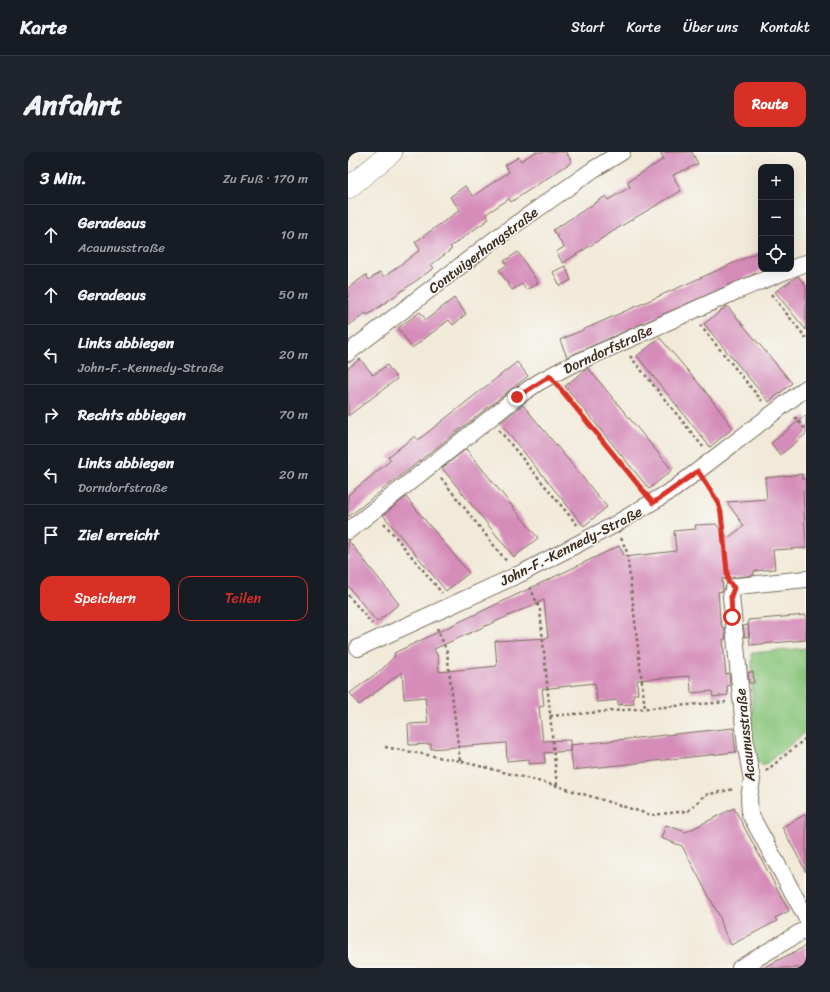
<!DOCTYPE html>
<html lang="de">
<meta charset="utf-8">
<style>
body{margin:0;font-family:Sriracha,sans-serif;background:#20242c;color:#f1f3f6}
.controls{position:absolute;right:12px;top:12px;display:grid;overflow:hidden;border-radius:8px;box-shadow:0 4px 16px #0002}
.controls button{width:36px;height:36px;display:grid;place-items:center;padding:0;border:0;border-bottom:1px solid #363941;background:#171b24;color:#f1f3f6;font:20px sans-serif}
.stop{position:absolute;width:12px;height:12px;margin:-9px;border:3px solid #d93025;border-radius:50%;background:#fff}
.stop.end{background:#d93025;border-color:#fff;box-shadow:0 1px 4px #0008}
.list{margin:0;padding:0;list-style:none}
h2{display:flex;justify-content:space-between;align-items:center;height:52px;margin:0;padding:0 16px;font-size:17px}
h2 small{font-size:13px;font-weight:400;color:#9ea1a6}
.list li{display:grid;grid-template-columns:26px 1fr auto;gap:12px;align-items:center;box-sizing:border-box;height:60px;padding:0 16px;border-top:1px solid #363941}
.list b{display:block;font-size:15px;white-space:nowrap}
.list p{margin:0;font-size:13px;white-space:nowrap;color:#9ea1a6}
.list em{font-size:13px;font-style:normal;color:#9ea1a6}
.actions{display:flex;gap:8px;padding:12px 16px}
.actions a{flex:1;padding:9px 0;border:1px solid #d93025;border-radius:12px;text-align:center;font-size:14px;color:#d93025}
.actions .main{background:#d93025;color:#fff}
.icon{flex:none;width:22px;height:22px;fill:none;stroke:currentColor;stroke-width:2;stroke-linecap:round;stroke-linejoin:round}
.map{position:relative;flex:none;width:458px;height:816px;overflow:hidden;border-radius:12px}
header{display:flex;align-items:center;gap:24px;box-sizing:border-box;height:56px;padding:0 20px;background:#171b24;border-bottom:1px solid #363941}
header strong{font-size:19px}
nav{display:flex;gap:22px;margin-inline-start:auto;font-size:14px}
.intro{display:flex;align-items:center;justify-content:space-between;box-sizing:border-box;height:96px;padding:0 24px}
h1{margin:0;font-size:28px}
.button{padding:10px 18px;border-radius:12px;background:#d93025;color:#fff;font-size:14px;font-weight:700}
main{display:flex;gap:24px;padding:0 24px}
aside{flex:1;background:#171b24;border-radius:12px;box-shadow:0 4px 16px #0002}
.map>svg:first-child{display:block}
</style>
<header>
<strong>Karte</strong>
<nav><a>Start</a><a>Karte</a><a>Über uns</a><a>Kontakt</a></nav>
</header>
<div class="intro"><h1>Anfahrt</h1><a class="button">Route</a></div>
<main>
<aside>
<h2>3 Min.<small>Zu Fuß · 170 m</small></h2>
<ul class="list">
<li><svg class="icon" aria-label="ahead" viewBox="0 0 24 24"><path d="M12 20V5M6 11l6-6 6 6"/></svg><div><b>Geradeaus</b><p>Acaunusstraße</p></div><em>10 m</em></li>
<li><svg class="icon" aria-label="ahead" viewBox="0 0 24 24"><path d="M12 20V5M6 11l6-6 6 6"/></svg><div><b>Geradeaus</b></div><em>50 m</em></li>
<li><svg class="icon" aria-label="left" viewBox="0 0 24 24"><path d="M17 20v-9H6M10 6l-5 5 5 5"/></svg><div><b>Links abbiegen</b><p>John-F.-Kennedy-Straße</p></div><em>20 m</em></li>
<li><svg class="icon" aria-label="right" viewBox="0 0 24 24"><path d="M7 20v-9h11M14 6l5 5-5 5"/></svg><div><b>Rechts abbiegen</b></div><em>70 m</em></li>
<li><svg class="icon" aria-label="left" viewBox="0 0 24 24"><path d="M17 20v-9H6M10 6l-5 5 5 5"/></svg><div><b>Links abbiegen</b><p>Dorndorfstraße</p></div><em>20 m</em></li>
<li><svg class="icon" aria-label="arrive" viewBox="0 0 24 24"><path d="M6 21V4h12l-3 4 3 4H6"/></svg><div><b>Ziel erreicht</b></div></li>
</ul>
<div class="actions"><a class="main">Speichern</a><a>Teilen</a></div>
</aside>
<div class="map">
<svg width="458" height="816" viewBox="0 0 458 816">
<rect width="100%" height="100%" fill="#f6f6f2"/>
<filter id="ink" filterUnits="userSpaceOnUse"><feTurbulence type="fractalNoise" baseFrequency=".025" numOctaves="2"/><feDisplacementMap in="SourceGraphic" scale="8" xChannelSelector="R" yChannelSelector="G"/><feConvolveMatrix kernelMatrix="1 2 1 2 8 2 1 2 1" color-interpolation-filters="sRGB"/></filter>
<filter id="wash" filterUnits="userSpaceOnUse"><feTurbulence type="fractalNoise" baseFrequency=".012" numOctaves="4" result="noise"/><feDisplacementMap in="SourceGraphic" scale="16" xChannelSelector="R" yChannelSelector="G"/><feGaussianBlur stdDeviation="0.9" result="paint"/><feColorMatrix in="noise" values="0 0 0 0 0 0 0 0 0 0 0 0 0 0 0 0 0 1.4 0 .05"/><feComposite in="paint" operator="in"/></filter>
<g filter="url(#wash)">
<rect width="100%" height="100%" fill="#f2ead9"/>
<path fill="#89c57a" stroke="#62784c" d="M 458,496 L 458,580 L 415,614 L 404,605 L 404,501 Z"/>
<g id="blocks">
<path fill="#d58cb9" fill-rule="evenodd" d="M 187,0 L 218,0 L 224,10 L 163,50 L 161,47 L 138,62 L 141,67 L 102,95 L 104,97 L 83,113 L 86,116 L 20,163 L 18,161 L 0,174 L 0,136 L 18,123 L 21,128 L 32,120 L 36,125 L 72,98 L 67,90 L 112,58 L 102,45 L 117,34 L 125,44 L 161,20 L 157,13 L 171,5 L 173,9 Z
M 312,0 L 344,0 L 350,12 L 325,23 L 333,39 L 278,71 L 215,111 L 208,100 L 216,95 L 205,78 L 258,44 L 260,48 L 282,35 L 279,30 L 316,7 Z
M 413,99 L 413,119 L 219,205 L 212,188 Z
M 170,100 L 190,131 L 178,138 L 174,132 L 164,138 L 151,118 L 159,113 L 156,109 Z
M 217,114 L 223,128 L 212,134 L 205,120 Z
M 450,124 L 458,134 L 458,178 L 427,140 Z
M 106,146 L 118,162 L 105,173 L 101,168 L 64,196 L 50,176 L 72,160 L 78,168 Z
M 379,154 L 444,231 L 421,250 L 356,172 Z
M 312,186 L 357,239 L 385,276 L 362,295 L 289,204 Z
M 12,207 L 25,223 L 39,213 L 49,227 L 0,264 L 0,216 Z
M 169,210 L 180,224 L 0,365 L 0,343 L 43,308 L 40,305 L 67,284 L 70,288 Z
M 240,216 L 324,318 L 301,337 L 217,234 Z
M 175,253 L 259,355 L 236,374 L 152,271 Z
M 458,263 L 458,282 L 432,303 L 423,291 Z
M 118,297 L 190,386 L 166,405 L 94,316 Z
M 454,322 L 454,327 L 458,327 L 458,339 L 455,339 L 458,396 L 425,398 L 427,417 L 406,419 L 406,423 L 374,427 L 375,439 L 370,440 L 372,467 L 374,475 L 376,475 L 378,487 L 375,487 L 377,514 L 378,522 L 381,521 L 382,533 L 379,534 L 380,543 L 365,545 L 364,539 L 343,541 L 342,524 L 289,528 L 290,542 L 285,542 L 286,552 L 270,553 L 270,548 L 249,550 L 247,531 L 194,537 L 196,554 L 191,555 L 195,589 L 222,588 L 222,599 L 196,601 L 197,611 L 181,612 L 181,607 L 159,609 L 158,591 L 83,597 L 83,592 L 61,593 L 60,572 L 80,571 L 77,545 L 56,547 L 54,520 L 11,553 L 2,541 L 33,518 L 47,504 L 46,501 L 271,394 L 277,405 L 328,399 L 326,379 L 348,377 L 347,373 L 368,372 L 380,386 L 396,374 L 379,350 L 419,347 L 417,326 ZM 196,448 L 200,486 L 147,489 L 149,514 L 91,520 L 90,505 L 86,497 Z
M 58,345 L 121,421 L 98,439 L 35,363 Z
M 0,388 L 51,452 L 29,470 L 0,434 Z
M 458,463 L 458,488 L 402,493 L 400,468 Z
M 400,473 L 401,484 L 397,485 L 395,474 Z
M 400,520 L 405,520 L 406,531 L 401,531 Z
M 385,576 L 388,600 L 225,618 L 222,593 Z
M 386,656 L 441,759 L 427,766 L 429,769 L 383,793 L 376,779 L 372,765 L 334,694 L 313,686 L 318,673 L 338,680 Z
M 458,662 L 458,720 L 434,675 Z
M 458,794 L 458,816 L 415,816 Z"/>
</g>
</g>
<g filter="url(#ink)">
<use href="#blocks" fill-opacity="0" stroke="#7b6d5f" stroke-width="1"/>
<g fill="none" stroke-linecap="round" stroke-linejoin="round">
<g stroke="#7b6d5f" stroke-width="18">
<path id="minor" d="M 443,117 L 458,111
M 0,201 L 147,87 L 246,17 L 274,0
M 0,379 L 169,245 L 191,230 L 219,215 L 391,138 L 443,117
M 458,427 L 390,434 L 386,436 L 383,444 L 398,595 L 404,628 L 401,646 L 402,662 L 458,765
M 10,496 L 176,420 L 266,373 L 326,337 L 458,236
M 392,816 L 458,777"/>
</g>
<g stroke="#7b6d5f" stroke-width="22">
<path id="major" d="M 0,36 L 44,0"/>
</g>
<path stroke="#7b6d5f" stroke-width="2.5" stroke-dasharray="3 3" stroke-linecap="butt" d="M 0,5 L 6,0
M 423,142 L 458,186
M 352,173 L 414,249
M 282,204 L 355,295
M 213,237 L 295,339
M 447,265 L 458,278
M 151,278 L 230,374
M 93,326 L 159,410
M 358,331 L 370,350 L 373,361 L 379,421
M 36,371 L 94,441
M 273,386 L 279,400 L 297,557
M 182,435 L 192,458 L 209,634
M 0,443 L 24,472
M 89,476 L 99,500 L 112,609
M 202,564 L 378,550
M 37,595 L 112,609 L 209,634 L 303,663 L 340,659 L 357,643 L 386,637
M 418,619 L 458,586"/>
<use href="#minor" stroke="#fff" stroke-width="16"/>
<use href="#major" stroke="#fff" stroke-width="21"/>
</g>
</g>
<g fill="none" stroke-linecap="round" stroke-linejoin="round" filter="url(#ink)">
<path stroke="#d93025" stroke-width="5" d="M 169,245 L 202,224 L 305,351 L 350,319 L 370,350 L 373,361 L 380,429 L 386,436 L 383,444 L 384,465"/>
</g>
<g text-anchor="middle" stroke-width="3" stroke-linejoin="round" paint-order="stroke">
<g font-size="14" fill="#3b2a1e" stroke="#f6f6f2">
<text transform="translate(135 98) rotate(-37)" y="5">Contwigerhangstraße</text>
<text transform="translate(260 197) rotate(-25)" y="5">Dorndorfstraße</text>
<text transform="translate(223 394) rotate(-27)" y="5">John-F.-Kennedy-Straße</text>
<text transform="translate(397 583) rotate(-96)" y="5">Acaunusstraße</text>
</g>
</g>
</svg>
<div class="controls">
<button>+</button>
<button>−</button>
<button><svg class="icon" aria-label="locate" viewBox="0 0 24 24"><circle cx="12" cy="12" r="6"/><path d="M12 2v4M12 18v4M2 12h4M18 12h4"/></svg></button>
</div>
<div class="stop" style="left:384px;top:465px"></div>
<div class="stop end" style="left:169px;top:245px"></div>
</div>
</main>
